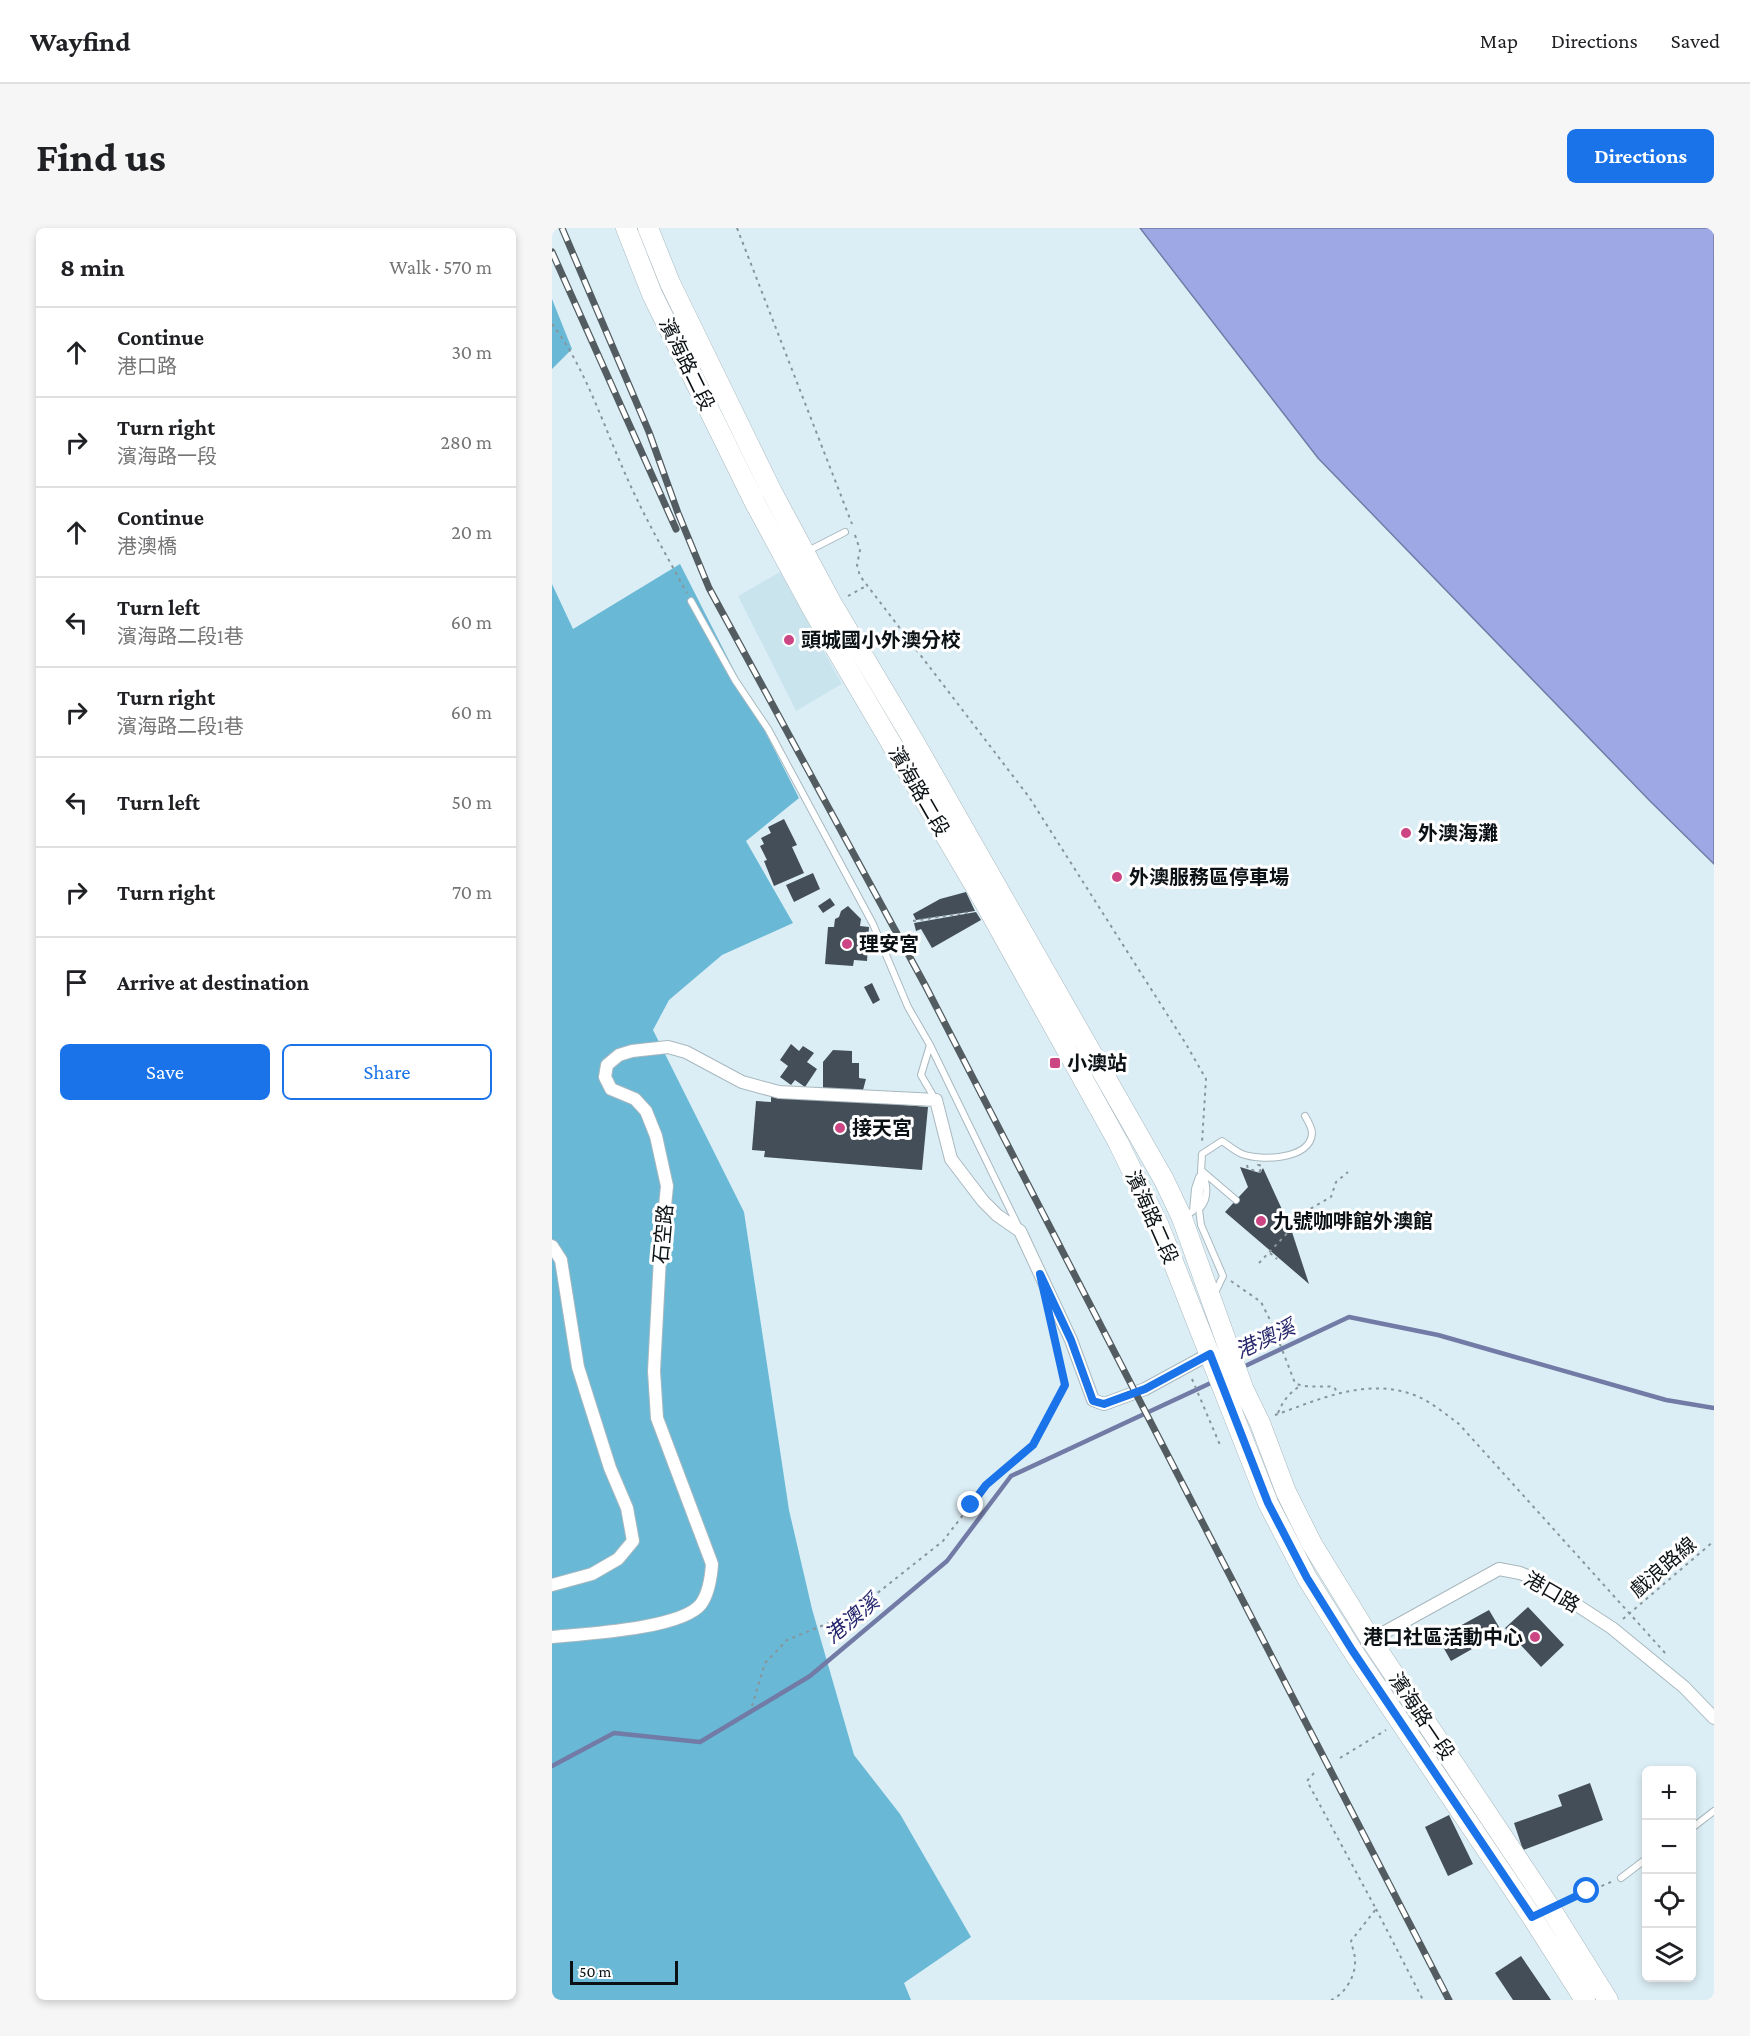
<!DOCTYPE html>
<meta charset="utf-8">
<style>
body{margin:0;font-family:"Crimson Pro","Noto Sans TC",serif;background:#f6f6f6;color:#202124}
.controls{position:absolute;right:18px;bottom:18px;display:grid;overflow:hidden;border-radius:9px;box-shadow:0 3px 9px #0003}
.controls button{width:54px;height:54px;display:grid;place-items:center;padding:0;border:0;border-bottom:2px solid #e0e0e0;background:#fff;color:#202124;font:30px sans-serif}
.scale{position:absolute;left:18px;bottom:15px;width:108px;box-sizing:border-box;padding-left:6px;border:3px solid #0b1114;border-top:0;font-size:16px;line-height:21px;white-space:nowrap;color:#0b1114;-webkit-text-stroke:4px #fff;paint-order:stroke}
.stop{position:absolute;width:18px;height:18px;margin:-14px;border:4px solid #1a73e8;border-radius:50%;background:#fff}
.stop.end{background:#1a73e8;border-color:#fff;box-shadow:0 2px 6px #0008}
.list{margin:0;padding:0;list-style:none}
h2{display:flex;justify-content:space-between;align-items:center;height:78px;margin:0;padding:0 24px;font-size:26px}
h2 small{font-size:20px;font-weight:400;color:#757577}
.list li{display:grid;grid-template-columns:39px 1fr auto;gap:18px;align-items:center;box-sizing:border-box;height:90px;padding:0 24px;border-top:2px solid #e0e0e0}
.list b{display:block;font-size:22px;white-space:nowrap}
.list p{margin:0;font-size:20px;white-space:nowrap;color:#757577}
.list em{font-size:20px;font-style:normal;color:#757577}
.actions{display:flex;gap:12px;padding:18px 24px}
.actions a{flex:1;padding:14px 0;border:2px solid #1a73e8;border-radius:9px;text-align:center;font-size:21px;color:#1a73e8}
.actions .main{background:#1a73e8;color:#fff}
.icon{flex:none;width:33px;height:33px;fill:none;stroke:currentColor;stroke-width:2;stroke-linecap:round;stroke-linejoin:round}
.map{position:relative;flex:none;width:1162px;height:1772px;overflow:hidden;border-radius:9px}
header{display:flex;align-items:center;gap:36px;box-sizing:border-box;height:84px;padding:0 30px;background:#fff;border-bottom:2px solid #e0e0e0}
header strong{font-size:28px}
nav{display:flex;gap:33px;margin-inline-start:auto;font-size:21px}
.intro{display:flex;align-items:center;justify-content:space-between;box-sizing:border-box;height:144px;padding:0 36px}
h1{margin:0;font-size:42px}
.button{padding:15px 27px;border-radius:9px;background:#1a73e8;color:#fff;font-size:21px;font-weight:700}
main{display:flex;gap:36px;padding:0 36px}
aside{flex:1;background:#fff;border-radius:9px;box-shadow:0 3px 9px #0003}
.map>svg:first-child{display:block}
</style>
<header>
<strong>Wayfind</strong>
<nav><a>Map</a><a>Directions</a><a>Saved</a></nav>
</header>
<div class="intro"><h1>Find us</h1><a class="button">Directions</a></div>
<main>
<aside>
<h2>8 min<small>Walk · 570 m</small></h2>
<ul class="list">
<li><svg class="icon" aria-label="ahead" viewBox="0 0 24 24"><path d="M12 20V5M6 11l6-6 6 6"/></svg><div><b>Continue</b><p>港口路</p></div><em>30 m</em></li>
<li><svg class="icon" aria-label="right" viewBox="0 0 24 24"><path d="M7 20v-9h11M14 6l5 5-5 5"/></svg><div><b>Turn right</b><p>濱海路一段</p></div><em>280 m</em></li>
<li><svg class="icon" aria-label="ahead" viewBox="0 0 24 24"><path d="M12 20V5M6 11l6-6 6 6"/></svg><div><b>Continue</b><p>港澳橋</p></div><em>20 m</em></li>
<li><svg class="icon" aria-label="left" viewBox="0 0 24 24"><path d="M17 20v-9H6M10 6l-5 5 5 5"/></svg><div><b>Turn left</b><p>濱海路二段1巷</p></div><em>60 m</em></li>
<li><svg class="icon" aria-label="right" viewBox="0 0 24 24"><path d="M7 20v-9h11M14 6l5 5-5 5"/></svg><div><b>Turn right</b><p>濱海路二段1巷</p></div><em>60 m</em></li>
<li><svg class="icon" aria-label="left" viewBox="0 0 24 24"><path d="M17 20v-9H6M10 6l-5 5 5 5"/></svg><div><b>Turn left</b></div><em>50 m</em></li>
<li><svg class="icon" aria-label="right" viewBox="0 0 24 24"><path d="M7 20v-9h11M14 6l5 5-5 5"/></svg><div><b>Turn right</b></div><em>70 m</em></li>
<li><svg class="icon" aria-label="arrive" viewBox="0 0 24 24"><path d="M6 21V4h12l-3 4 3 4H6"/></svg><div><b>Arrive at destination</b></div></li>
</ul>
<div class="actions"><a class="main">Save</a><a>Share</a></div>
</aside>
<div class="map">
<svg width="1162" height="1772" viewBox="0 0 1162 1772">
<rect width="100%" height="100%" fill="#dceef5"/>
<path fill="#cae4ee" d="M 228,344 L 290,456 L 244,483 L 186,368 Z"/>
<path fill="#68b8d6" d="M 0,71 L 20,121 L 0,141 Z
M 128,336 L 247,570 L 194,613 L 241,695 L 170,727 L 117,772 L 101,802 L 192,984 L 237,1282 L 260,1381 L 302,1527 L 348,1586 L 419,1709 L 352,1755 L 359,1772 L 0,1772 L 0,356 L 21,401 Z"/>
<path fill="#9ea8e5" stroke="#727ba6" stroke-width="1.5" d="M 588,0 L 1162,0 L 1162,636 L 1098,573 L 766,230 Z"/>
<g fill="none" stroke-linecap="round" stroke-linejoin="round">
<path stroke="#727ba6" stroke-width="4.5" d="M 689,1140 L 797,1089 L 886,1107 L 1114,1172 L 1162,1180
M 0,1538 L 62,1505 L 148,1514 L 258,1448 L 395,1333 L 459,1248 L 663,1153"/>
</g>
<path fill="#444e58" d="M 232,591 L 245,617 L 240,619 L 252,645 L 222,658 L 212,633 L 215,632 L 208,618 L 212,616 L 209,610 L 219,605 L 216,599 Z
M 261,645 L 268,661 L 242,674 L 234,657 Z
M 414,664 L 423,683 L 364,692 L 361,686 L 388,671 Z
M 278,670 L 283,677 L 271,685 L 266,678 Z
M 296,678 L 309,691 L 308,698 L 317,699 L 315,733 L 302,732 L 301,738 L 273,736 L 276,699 L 282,699 L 283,691 L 287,689 L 289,683 Z
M 424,684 L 429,692 L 380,720 L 369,701 L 364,703 L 362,695 Z
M 320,755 L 328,772 L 321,776 L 312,759 Z
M 239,816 L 247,823 L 251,818 L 262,825 L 255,834 L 265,841 L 253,859 L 243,852 L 239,857 L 228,849 L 236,838 L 228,832 Z
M 281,822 L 300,823 L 300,835 L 307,835 L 307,850 L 314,851 L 311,862 L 271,861 L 271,834 Z
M 219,866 L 376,879 L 370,942 L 212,929 L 213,923 L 200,922 L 204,873 L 219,874 Z
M 688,939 L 708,945 L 711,940 L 739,1001 L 757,1056 L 673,984 L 696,959 Z
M 976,1379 L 1012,1417 L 989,1439 L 953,1400 Z
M 937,1382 L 950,1404 L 899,1433 L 886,1410 Z
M 1038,1555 L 1051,1592 L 971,1622 L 962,1595 L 1010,1578 L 1006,1567 Z
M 897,1587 L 921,1636 L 896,1648 L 873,1599 Z
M 969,1728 L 999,1772 L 961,1772 L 943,1745 Z"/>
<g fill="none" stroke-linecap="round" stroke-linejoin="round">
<g stroke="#a8b8bf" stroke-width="8">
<path id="lane" d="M 256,323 L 293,304
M 139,373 L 183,452 L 216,501 L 321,696 L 356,779 L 378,817 L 467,1000
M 378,817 L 369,847 L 383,871
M 650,943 L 684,972
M 649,979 C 656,970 655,957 651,946
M 633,988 L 641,983 L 643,961 L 647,949
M 662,1067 L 671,1048 L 649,997 L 647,981 L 650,926 L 670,913 C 676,917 683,923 690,926 C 708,933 759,932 760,905 C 760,900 756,893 753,888
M 1140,1600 L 1162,1583
M 1069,1650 L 1094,1631"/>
</g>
<g stroke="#a8b8bf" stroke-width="14">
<path id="street" d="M 0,1018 L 9,1032 L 26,1139 L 58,1240 L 75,1280 L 81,1313 L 66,1331 L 40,1346 L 0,1357
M 0,1409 C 31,1406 130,1401 149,1376 C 157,1365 159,1350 160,1336 L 105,1190 L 102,1143 L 108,1029 L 115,958 L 104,908 L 94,883 L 83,871 L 59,861 L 53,849 L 55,837 L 67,827 L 80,823 L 116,819 L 134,824 L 190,854 L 227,864 L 384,872 L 399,931 L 431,973 L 445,987 L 468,1003 L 519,1112 L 541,1172 L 552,1176 L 593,1161 L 661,1124
M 815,1414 L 947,1341 L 968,1345 L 988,1353 L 1060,1400 L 1132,1459 L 1162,1490"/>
</g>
<g stroke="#a8b8bf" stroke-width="21">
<path id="primary" d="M 74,0 L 100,66 L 203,275 L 261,382 L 433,675 L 566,914 L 607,998 L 716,1275 L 755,1350 L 800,1422 L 980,1689 L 1033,1772
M 96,0 L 118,55 L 220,264 L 279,374 L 360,510 L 612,952 L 630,990 L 691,1160 L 708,1195 L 734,1264 L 760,1316 L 819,1412 L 999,1681 L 1056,1772"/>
</g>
<path stroke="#88959a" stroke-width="2" stroke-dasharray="3 4.5" stroke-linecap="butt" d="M 185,0 L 300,296
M 0,96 C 33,139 50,194 72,243 C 90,285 113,325 135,365
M 303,307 L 308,322 L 305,337 L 308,348 L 477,569 L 634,816 L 654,851 L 650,914
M 296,368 L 314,358
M 361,693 L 419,684
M 695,937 L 696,941 L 708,944 L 711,939
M 718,1025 L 725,1031
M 707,1035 L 758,981 L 779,969 L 784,954 L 796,944
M 679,1053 L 709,1074 L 721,1098 L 743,1155 C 754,1161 769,1157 782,1159 L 785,1164
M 640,1151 L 668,1217
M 726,1185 C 731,1173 737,1165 748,1158
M 723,1187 C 766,1172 810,1151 856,1165 C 875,1170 892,1185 907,1196 L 1114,1426
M 1071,1391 L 1162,1313
M 200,1478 L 213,1435 L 235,1412 L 299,1386 L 391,1313 L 434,1257 L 481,1217 L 513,1157 L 502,1110
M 788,1530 L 834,1502
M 762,1545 L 755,1553 L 824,1681 L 799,1713 C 800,1719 803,1726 803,1732 C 804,1748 793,1766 779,1772
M 1015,1673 L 1059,1654
M 824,1681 L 871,1772"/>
<use href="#lane" stroke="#fff" stroke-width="6"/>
<use href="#street" stroke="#fff" stroke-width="12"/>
<use href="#primary" stroke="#fff" stroke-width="20"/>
<g stroke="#535d61" stroke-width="7">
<path id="rail" d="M 10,0 L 97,204 L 126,285 L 157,360 L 373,757 L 897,1772
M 0,24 L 124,301"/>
</g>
<use href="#rail" stroke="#fff" stroke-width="4.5" stroke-dasharray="14" stroke-linecap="butt"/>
<path stroke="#88959a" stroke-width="2" stroke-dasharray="3 4.5" stroke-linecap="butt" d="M 709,944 L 706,937 L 712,938"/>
</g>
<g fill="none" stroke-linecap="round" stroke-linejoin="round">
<path stroke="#1a73e8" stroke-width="8" d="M 419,1277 L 434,1257 L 481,1217 L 513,1157 L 488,1046 L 519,1112 L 541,1173 L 552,1176 L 593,1161 L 658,1126 L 716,1275 L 755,1350 L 800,1422 L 980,1689 L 1035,1663"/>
</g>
<g fill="#cd4684" stroke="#fff" stroke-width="2">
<circle cx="237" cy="412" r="6"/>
<circle cx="854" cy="605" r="6"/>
<circle cx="565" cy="649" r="6"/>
<circle cx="295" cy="716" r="6"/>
<rect x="497" y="829" width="12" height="12" rx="3"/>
<circle cx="288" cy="900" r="6"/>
<circle cx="709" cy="993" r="6"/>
<circle cx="983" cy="1409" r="6"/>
</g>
<g text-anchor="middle" stroke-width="6" stroke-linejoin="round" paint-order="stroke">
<g font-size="20" fill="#0b1114" stroke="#fff">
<text transform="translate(135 136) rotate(64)" y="7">濱海路二段</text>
<text transform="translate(367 563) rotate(60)" y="7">濱海路二段</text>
<text transform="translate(600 989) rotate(66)" y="7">濱海路二段</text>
<text transform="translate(111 1006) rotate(-85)" y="7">石空路</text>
<text transform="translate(1111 1339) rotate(-41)" y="7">戲浪路線</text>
<text transform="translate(1000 1364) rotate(30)" y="7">港口路</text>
<text transform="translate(870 1488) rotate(56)" y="7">濱海路一段</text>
</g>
<g font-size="20" font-weight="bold" fill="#0b1114" stroke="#fff" text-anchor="start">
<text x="249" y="419">頭城國小外澳分校</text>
<text x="866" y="612">外澳海灘</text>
<text x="577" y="656">外澳服務區停車場</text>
<text x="307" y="723">理安宮</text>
<text x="515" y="842">小澳站</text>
<text x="300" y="907">接天宮</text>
<text x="721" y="1000">九號咖啡館外澳館</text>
<text x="971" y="1416" text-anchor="end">港口社區活動中心</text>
</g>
<g font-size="21" font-style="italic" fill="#26266d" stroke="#fff">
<text transform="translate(713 1111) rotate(-25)" y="7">港澳溪</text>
<text transform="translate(300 1391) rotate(-40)" y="7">港澳溪</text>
</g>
</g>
</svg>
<div class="controls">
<button>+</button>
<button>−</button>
<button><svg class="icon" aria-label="locate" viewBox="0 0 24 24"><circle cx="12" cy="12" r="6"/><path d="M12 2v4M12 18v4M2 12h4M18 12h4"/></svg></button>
<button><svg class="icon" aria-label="layers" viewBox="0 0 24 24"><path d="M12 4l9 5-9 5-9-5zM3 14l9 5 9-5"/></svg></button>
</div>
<div class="scale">50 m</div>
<div class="stop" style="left:1035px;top:1663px"></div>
<div class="stop end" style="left:419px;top:1277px"></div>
</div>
</main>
